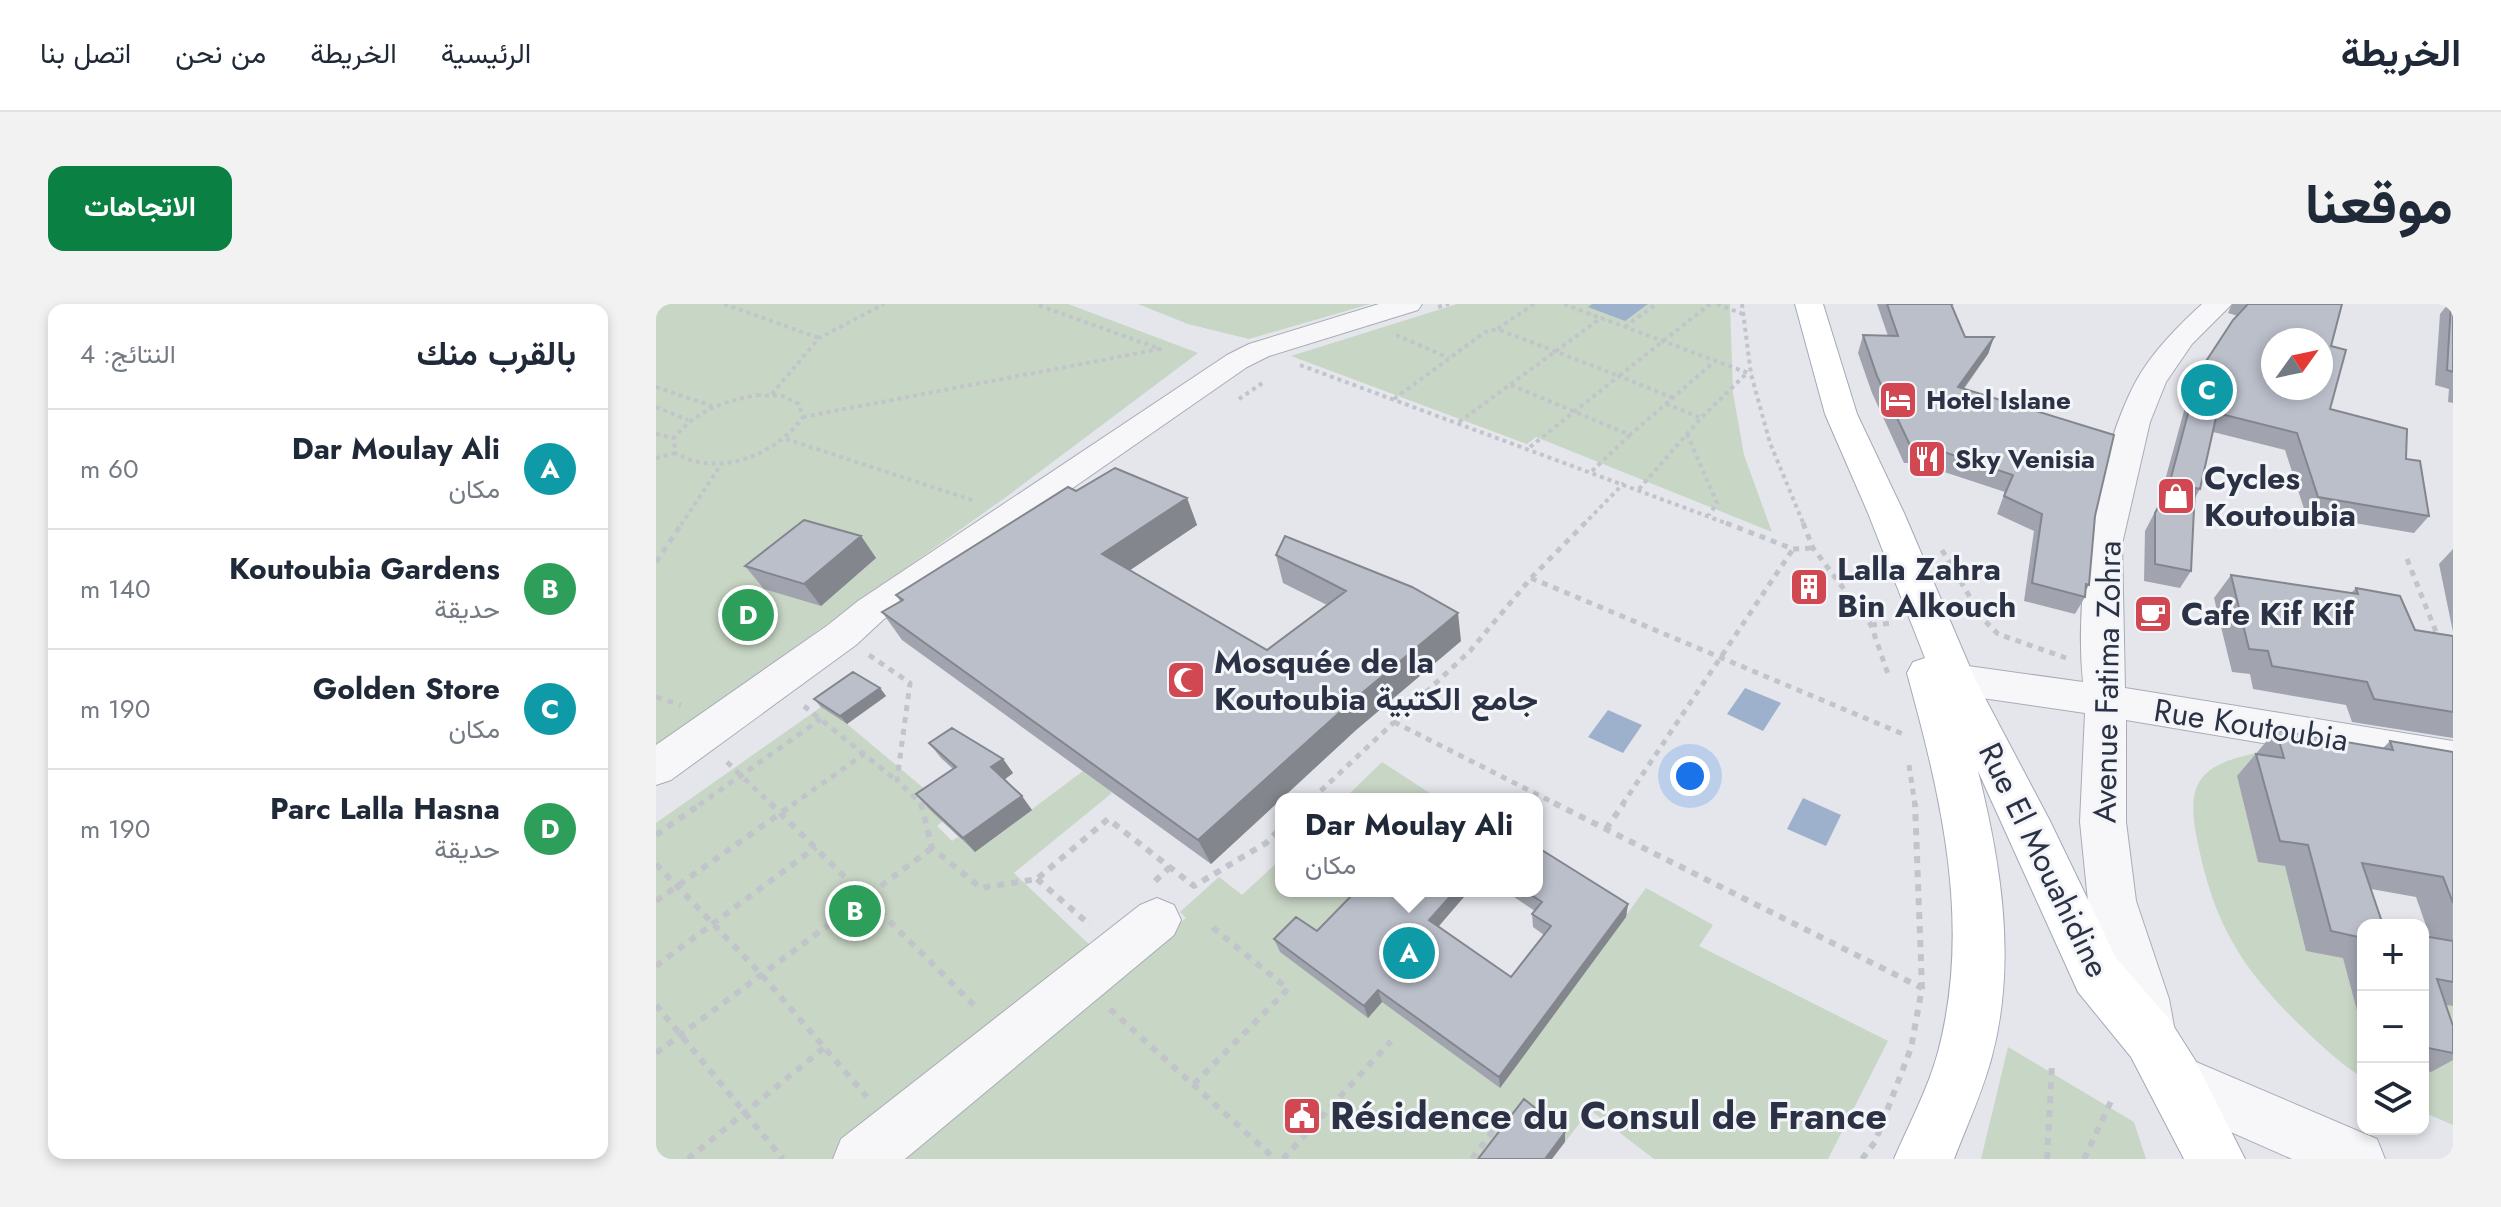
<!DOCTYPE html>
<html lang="ar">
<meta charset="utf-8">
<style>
body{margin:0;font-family:Jost,Vazirmatn,sans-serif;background:#f2f2f3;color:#1f2937;direction:rtl}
.controls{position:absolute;right:24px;bottom:24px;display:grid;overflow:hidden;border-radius:16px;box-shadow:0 4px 12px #0003}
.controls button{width:72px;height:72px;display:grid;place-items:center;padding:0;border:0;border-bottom:2px solid #e0e1e3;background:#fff;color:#1f2937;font:40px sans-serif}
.compass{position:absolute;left:1605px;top:24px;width:72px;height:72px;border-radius:50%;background:#fff;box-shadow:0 4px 12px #0003;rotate:57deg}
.you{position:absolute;left:1034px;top:472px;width:28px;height:28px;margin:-20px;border:6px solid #fff;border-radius:50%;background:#1a73e8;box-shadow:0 0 0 12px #1a73e833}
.badge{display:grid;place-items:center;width:52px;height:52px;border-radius:50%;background:#0b8043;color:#fff;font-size:26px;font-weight:700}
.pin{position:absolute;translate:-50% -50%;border:4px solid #fff;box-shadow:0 2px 8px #0006}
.popup{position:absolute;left:619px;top:489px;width:268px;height:104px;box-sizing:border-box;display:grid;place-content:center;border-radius:16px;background:#fff;filter:drop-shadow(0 2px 6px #0005);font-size:26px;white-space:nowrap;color:#747a83}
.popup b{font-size:30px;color:#1f2937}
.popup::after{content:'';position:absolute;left:50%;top:100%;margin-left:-16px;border:16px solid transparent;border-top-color:#fff}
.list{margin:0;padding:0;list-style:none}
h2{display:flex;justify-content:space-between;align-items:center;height:104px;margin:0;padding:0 32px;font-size:34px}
h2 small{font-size:26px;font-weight:400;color:#747a83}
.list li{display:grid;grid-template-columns:52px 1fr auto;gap:24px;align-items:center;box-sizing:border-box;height:120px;padding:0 32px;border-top:2px solid #e0e1e3}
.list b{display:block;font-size:30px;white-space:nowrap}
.list p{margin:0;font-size:26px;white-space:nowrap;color:#747a83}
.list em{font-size:26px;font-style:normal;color:#747a83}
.icon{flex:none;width:44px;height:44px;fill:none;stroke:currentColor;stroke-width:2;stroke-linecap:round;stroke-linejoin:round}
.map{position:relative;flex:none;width:1797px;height:855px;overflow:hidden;direction:ltr;border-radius:16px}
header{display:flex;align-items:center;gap:48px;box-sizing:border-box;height:112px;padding:0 40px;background:#fff;border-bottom:2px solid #e0e1e3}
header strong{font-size:38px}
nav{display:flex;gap:44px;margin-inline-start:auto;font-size:28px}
.intro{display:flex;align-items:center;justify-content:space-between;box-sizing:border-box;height:192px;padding:0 48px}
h1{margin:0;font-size:56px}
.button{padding:20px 36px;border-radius:16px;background:#0b8043;color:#fff;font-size:28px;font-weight:700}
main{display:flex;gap:48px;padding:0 48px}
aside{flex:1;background:#fff;border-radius:16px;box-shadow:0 4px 12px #0003}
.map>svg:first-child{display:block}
</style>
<header>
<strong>الخريطة</strong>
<nav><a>الرئيسية</a><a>الخريطة</a><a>من نحن</a><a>اتصل بنا</a></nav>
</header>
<div class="intro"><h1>موقعنا</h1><a class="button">الاتجاهات</a></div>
<main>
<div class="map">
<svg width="1797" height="855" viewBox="0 0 1797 855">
<rect width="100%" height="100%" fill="#e4e6ec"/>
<path fill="#c8d6c5" d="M 0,0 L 412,0 L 542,49 L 350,193 L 0,442 Z
M 482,0 L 714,0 L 593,35 L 532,20 Z
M 801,0 L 1074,0 L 1077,89 L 1088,151 L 1116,228 L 880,133 L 871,140 L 635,52 Z
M 165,403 L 191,420 L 283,497 L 287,517 L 281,522 L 296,537 L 302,533 L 319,548 L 427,467 L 453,486 L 456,489 L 358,569 L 440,647 L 178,855 L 0,855 L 0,519 Z
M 1600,449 L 1608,476 L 1581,472 L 1602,557 L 1629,562 L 1689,655 L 1707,729 L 1707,774 C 1685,760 1664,741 1646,723 C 1588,667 1560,624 1543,545 C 1529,483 1538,462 1600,449 Z
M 726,458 L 783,495 L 688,495 Z
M 625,555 L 625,587 L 789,587 L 686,668 L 844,784 L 990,584 L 1057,621 L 1043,642 L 1232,737 L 1172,855 L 998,855 L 934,806 L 909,838 L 869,806 L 831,855 L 239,855 L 530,614 L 524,608 L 563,573 L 586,591 Z
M 1767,696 L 1797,702 L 1797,821 L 1767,808 Z
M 1352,743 L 1478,818 L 1490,855 L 1325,855 Z"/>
<path fill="#9eb1cc" d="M 936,0 L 992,0 L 969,17 L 932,3 Z
M 1089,384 L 1125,399 L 1107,427 L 1071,410 Z
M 952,406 L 986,421 L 967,449 L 932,433 Z
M 1147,494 L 1185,511 L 1170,542 L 1131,525 Z"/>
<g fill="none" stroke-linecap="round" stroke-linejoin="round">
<g stroke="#a9acb7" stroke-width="2">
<path id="minor" d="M 723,0 L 766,0 L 762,6 L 613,52 L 591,63 L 228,315 L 200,341 L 15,476 L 0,481 L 0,441 L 172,321 L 202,297 L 571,51 L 593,40 Z
M 1546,0 L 1576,0 L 1536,40 L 1510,78 L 1494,118 L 1466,240 L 1469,384 L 1797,437 L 1797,471 L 1470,416 L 1470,518 L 1480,597 L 1513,695 L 1520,733 L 1513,751 L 1494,758 L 1475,751 L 1468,733 L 1461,695 L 1432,597 L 1424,518 L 1429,409 L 1298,390 L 1284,386 L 1278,375 L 1284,364 L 1298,360 L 1427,378 C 1418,292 1439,156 1479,79 C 1495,49 1521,23 1546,0 Z
M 501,594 L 518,601 L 525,616 L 518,631 L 249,855 L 177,855 L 185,835 L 484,601 Z
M 1519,749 L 1721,835 L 1729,855 L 1636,855 L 1500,795 L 1492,776 L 1500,757 Z"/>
</g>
<g stroke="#a3a9b8" stroke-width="2">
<path id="major" d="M 1139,0 L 1167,0 L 1201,110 L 1248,209 L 1319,375 L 1394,517 L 1460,654 L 1513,715 L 1539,756 L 1589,855 L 1528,855 L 1475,753 L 1422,688 L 1322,467 C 1345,560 1361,657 1336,752 C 1327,787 1311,821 1298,855 L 1238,855 C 1253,820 1272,785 1282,748 C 1316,620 1285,493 1251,369 L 1257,358 L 1269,354 L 1212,209 L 1169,110 Z"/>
</g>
<path stroke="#c2c4cb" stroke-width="4" stroke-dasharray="4 4" stroke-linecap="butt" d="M 68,0 L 163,34
M 878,0 L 841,25 L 963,72 L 1054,0
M 908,0 L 944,14
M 1061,0 L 1087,10
M 1086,0 L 1095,70 L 1114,139 L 1148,221
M 782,3 L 793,0
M 969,23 L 1000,0
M 740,31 L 793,54
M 644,61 L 1075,221
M 855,81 L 974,131 L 1058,58
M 0,83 L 56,102
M 116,90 L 163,34 L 228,0
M 101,91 L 127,92 L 143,100 L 147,113 C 119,152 62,174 19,149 L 18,134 C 39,107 68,97 101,91 Z
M 583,95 L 608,78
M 738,95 L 829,28 L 841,25
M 1010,100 L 1045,114
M 0,103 L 32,116
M 147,113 L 504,45 L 379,0
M 803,118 L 945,14 L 1095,70
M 0,130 L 18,134
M 1031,130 L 1061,199 L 1053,211
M 130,135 L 319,197
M 874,143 L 963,72 L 1017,94
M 0,154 L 19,149
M 936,167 L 974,131
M 983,185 L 1045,114 L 1090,70
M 25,221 L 66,159
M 927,221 L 968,179"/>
<path stroke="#c2c4cb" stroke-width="5" stroke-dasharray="6 6" stroke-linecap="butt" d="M 1070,219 L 1137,245 L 1157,244
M 1147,219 L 1157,244 L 1215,321 L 1233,373
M 1286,246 L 1327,315 L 1342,330 L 1410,354
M 1751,255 L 1782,333
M 0,258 L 26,219
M 875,274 L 1247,430
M 1215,321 L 1238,319
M 213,351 L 254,379 L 241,476 L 266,501
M 0,393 L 25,401
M 148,402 L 240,476
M 738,418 L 902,501
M 71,458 L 116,501
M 1253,461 L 1259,501
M 656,495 L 814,347 L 875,274 L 929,219
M 43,501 L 165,415
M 136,501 L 208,450
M 966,501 L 1137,245"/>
<path stroke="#c2c4cb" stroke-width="6" stroke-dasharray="7 7" stroke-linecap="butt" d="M 114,499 L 323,706
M 265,499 L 276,544 L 325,584 L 381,575 L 452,515 L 538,582 L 610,539 L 625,524
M 898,499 L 1266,684
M 950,525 L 968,499
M 0,531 L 46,499
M 0,560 L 105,670 L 211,793
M 381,575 L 434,621
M 499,577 L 514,563
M 0,597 L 139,499
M 0,662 L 160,543
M 0,701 L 127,855
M 454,705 L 619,855
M 0,749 L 276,544
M 538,780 L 632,685 L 556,623
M 32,855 L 169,743
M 627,855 L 735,737
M 816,855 L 840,823
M 1206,855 L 1219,838 L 1255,744 L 1266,684 L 1259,499
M 1391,855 L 1396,760
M 1428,855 L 1456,795"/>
<use href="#minor" fill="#f7f7fa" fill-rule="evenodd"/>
<use href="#major" fill="#fff" fill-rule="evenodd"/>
</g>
<path fill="#a1a4ae" d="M 1221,0 L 1298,0 L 1296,2 L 1309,33 L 1338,33 L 1332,50 L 1308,85 L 1439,212 L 1433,281 L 1429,288 L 1429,293 L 1419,310 L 1368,297 L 1378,227 L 1341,210 L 1349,188 L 1261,159 L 1248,159 L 1216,89 L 1202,49 L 1207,31 L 1232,32 Z
M 1576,0 L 1686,0 L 1675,42 L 1674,105 L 1750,155 L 1773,212 L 1758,229 L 1650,211 L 1629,146 L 1557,128 L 1544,185 L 1539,194 L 1535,267 L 1524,284 L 1488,277 L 1489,227 L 1502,202 L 1534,85 L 1543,68 L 1582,12 L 1572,9 Z
M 1792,0 L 1797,0 L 1797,99 L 1792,98 L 1793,85 L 1779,81 L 1784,10 Z
M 531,194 L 541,221 L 474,266 L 611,346 L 671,301 L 627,279 L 620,251 L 805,337 L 700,426 L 555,560 L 246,336 L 226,308 L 244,297 L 240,291 Z
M 205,232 L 220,254 L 165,302 L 108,285 L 89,262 Z
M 1797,245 L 1797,328 L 1783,260 Z
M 1575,271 L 1695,289 L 1700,284 L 1759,326 L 1797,332 L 1797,434 L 1696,418 L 1690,401 L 1597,385 L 1594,370 L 1576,368 L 1558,294 Z
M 224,384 L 230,392 L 191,420 L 165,403 L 158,395 Z
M 1620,426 L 1727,444 L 1734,437 L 1797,448 L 1797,702 L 1790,701 L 1797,722 L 1797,756 L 1775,768 L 1767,766 L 1767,632 L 1774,633 L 1760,593 L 1715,585 L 1707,621 L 1707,729 L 1687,654 L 1650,647 L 1629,562 L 1602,558 L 1581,472 Z
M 273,439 L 347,455 L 357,469 L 348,476 L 376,506 L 319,548 L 273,505 L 260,490 L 297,465 L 285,454 Z
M 813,587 L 782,623 L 855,673 L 888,631 L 877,623 L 876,610 L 879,607 L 849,587 L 881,587 L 972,600 L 970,613 L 844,784 L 726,698 L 712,714 L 624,648 L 618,635 L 661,627 Z
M 822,587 L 835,587 L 830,593 Z"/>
<path fill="#83868d" d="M 1338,33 L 1332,50 L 1296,100 L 1302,83 Z
M 531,194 L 541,221 L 458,277 L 446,250 Z
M 205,232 L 220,254 L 165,302 L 148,280 Z
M 802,309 L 805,337 L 700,426 L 555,560 L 542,536 L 694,399 Z
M 224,384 L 230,392 L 191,420 L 184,412 Z
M 347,455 L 357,469 L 345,478 L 335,463 Z
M 366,492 L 376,506 L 319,548 L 307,534 Z
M 799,587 L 813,587 L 776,630 L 773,616 Z
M 972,600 L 970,613 L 844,784 L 843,773 Z
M 722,686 L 726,698 L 712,714 L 708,702 Z
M 909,828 L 909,838 L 896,855 L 889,855 Z"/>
<path fill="#bbbfca" stroke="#83868d" stroke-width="2" fill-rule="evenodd" d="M 1231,0 L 1295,0 L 1309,33 L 1338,33 L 1302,83 L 1458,131 L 1439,212 L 1433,281 L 1430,280 L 1429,293 L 1376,279 L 1386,210 L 1348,192 L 1357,171 L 1267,141 L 1254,141 L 1221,72 L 1207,31 L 1242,32 Z
M 1592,0 L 1686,0 L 1675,42 L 1690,46 L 1674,105 L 1751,125 L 1750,155 L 1764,157 L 1773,212 L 1662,193 L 1641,129 L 1561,109 L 1544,185 L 1539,184 L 1535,267 L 1499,260 L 1499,209 L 1512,185 L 1543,68 L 1577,16 ZM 1617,36 L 1665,36 L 1665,84 L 1617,84 Z
M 1795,0 L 1797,0 L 1797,68 L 1791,66 Z
M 459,164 L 531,194 L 446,250 L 611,346 L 690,287 L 620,251 L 629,232 L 756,283 L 802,309 L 694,399 L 542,536 L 226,308 L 247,296 L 240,291 L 412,183 L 420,187 Z
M 148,216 L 205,232 L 148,280 L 89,262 Z
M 1575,271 L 1702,290 L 1700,284 L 1744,292 L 1759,326 L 1797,332 L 1797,408 L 1718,395 L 1711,378 L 1616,362 L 1612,347 L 1593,345 Z
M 197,368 L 224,384 L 184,412 L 158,395 Z
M 296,424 L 347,455 L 335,463 L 366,492 L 307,534 L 260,490 L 300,463 L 273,439 Z
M 1620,426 L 1737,446 L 1734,437 L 1797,448 L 1797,599 L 1787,573 L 1706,559 L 1727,621 L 1707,621 L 1707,634 L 1675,627 L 1652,541 L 1624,537 L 1600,450 L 1628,454 Z
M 881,543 L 972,600 L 843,773 L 722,686 L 708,702 L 618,635 L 640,613 L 661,627 L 700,587 L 799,587 L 773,616 L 855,673 L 895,622 L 876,610 L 886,598 L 869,587 L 881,587 Z
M 1767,632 L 1797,637 L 1797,678 L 1781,675 L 1797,722 L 1797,749 L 1767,743 Z
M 868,795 L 909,828 L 889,855 L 822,855 Z"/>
<defs>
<g id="hotel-square" transform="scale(2)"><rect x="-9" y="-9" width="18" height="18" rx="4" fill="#d14852" stroke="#f4f5f9"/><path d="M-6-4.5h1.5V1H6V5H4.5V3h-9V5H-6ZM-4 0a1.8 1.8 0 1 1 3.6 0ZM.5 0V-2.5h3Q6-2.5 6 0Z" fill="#fff"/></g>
<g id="restaurant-square" transform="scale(2)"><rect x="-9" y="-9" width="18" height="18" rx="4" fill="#d14852" stroke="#f4f5f9"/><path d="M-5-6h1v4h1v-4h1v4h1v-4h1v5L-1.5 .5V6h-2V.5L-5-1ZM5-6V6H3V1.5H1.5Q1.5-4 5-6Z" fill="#fff"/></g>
<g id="shop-square" transform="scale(2)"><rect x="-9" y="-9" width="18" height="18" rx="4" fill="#d14852" stroke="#f4f5f9"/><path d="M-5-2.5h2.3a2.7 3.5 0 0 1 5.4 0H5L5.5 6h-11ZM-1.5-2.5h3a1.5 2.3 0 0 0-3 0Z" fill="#fff"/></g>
<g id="building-square" transform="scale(2)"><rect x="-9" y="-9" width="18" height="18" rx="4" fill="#d14852" stroke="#f4f5f9"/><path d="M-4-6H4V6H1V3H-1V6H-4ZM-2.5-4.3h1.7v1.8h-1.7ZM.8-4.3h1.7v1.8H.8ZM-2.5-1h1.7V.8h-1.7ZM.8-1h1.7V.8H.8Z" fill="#fff"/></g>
<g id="cafe-square" transform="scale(2)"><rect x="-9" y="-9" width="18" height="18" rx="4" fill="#d14852" stroke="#f4f5f9"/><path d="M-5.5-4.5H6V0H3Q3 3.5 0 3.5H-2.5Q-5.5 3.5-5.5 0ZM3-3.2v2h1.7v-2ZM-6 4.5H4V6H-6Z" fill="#fff"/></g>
<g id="mosque-square" transform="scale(2)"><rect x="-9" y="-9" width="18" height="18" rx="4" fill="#d14852" stroke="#f4f5f9"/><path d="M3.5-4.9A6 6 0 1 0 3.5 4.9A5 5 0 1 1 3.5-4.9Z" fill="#fff"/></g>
<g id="civic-square" transform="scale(2)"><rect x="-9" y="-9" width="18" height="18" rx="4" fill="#d14852" stroke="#f4f5f9"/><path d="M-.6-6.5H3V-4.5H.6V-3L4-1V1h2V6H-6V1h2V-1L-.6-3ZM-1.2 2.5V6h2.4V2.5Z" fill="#fff"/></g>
</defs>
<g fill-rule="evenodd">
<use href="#hotel-square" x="1242" y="96"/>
<use href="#restaurant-square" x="1271" y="155"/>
<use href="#shop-square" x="1520" y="192"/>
<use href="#building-square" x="1153" y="283"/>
<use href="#cafe-square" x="1497" y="310"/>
<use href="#mosque-square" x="530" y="376"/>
<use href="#civic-square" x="646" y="812"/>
</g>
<g text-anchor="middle" stroke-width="6" stroke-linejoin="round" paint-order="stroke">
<g font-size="26" font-weight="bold" fill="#2b3245" stroke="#f4f5f9" text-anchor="start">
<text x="1270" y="105">Hotel Islane</text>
<text x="1299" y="164">Sky Venisia</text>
</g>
<g font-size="32" font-weight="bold" fill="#2b3245" stroke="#f4f5f9" text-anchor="start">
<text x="1548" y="185">Cycles<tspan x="1548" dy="37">Koutoubia</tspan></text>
<text x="1181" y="276">Lalla Zahra<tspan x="1181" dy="37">Bin Alkouch</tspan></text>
<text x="1525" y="321">Cafe Kif Kif</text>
<text x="558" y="369">Mosquée de la<tspan x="558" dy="37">Koutoubia جامع الكتبية</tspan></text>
</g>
<g font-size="32" fill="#2b3245" stroke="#f4f5f9">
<text transform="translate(1451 378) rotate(-89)" y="11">Avenue Fatima Zohra</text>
<text transform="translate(1595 421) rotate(9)" y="11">Rue Koutoubia</text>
<text transform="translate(1388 556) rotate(64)" y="11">Rue El Mouahidine</text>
</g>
<g font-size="38" font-weight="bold" fill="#2b3245" stroke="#f4f5f9" text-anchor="start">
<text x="674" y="825">Résidence du Consul de France</text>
</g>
</g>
</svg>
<div class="controls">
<button>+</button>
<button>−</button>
<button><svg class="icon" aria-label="layers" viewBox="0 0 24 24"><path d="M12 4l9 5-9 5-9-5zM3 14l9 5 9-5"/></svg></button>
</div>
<svg class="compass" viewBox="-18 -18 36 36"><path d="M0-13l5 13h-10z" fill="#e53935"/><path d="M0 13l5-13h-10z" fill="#747a83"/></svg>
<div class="you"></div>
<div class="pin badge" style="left:753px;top:649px;background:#0f9aa8">A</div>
<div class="popup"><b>Dar Moulay Ali</b>مكان</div>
<div class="pin badge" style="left:199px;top:607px;background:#2e9e5b">B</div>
<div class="pin badge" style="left:1551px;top:86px;background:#0f9aa8">C</div>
<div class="pin badge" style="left:92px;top:311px;background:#2e9e5b">D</div>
</div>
<aside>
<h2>بالقرب منك<small>النتائج: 4</small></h2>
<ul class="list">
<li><span class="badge" style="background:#0f9aa8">A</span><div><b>Dar Moulay Ali</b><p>مكان</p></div><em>60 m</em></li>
<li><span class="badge" style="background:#2e9e5b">B</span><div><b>Koutoubia Gardens</b><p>حديقة</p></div><em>140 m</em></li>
<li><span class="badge" style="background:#0f9aa8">C</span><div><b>Golden Store</b><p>مكان</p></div><em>190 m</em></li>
<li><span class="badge" style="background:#2e9e5b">D</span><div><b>Parc Lalla Hasna</b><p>حديقة</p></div><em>190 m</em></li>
</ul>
</aside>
</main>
